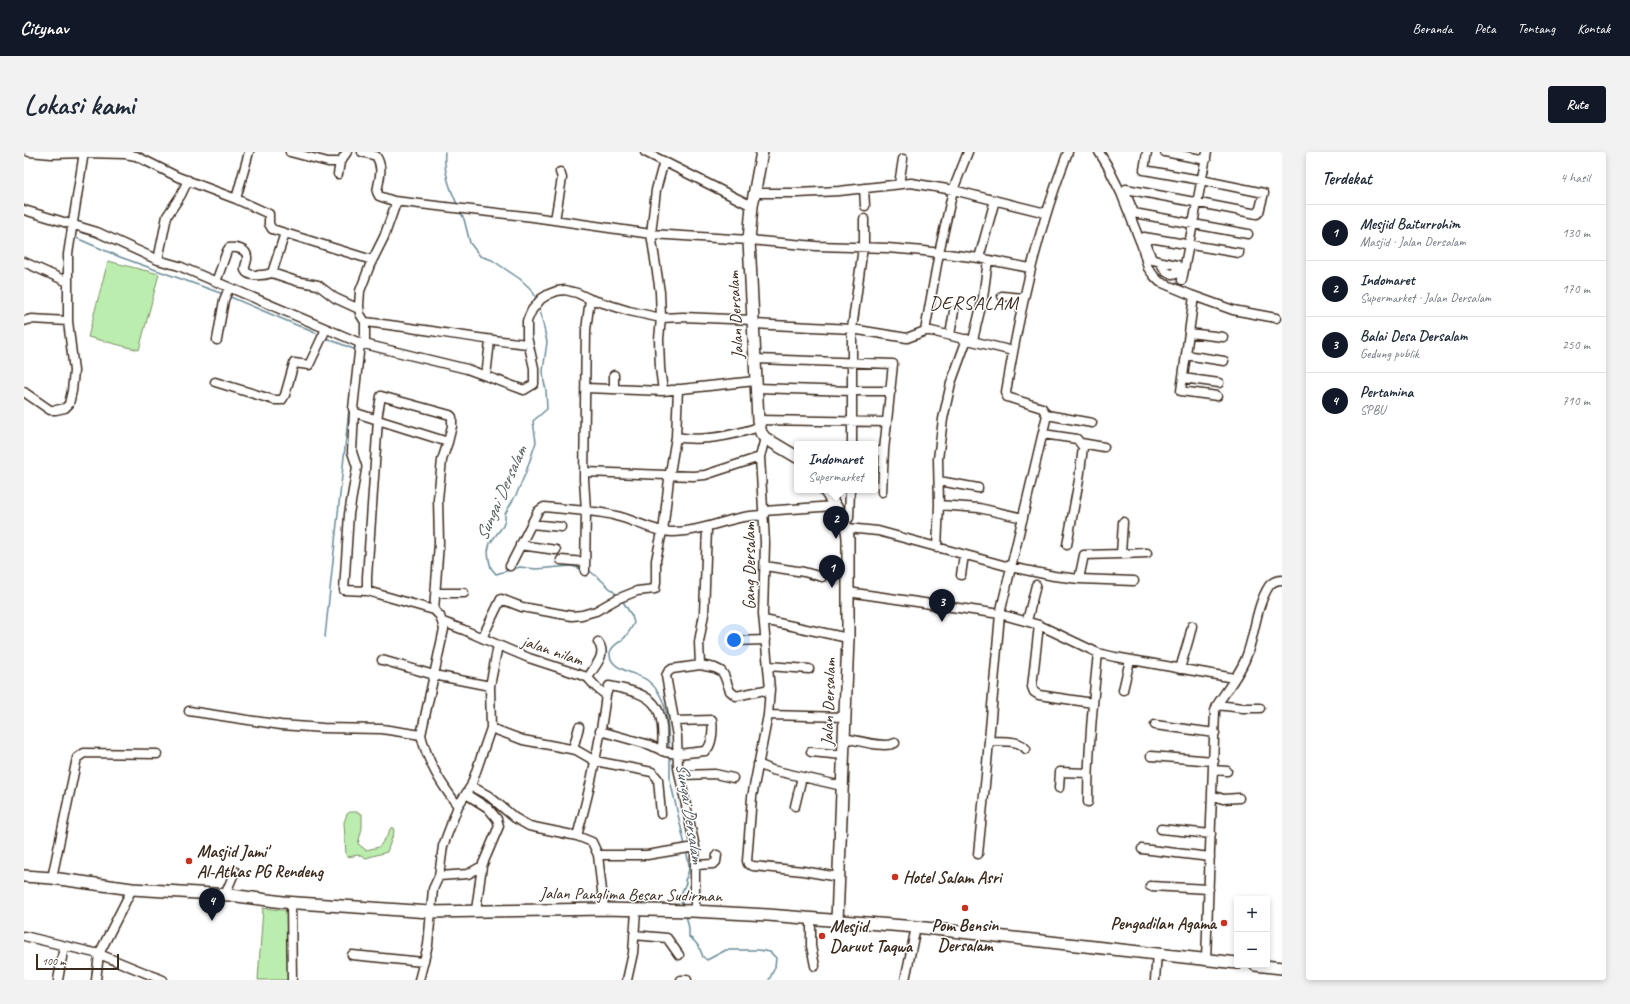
<!DOCTYPE html>
<html lang="id">
<meta charset="utf-8">
<style>
body{margin:0;font-family:Caveat,sans-serif;background:#f2f2f3;color:#1f2937}
.controls{position:absolute;right:12px;bottom:12px;display:grid;overflow:hidden;border-radius:4px;box-shadow:0 2px 6px #0003}
.controls button{width:36px;height:36px;display:grid;place-items:center;padding:0;border:0;border-bottom:1px solid #e0e1e3;background:#fff;color:#1f2937;font:20px sans-serif}
.scale{position:absolute;left:12px;bottom:10px;width:83px;box-sizing:border-box;padding-left:4px;border:2px solid #3b2a1e;border-top:0;font-size:11px;line-height:14px;white-space:nowrap;color:#3b2a1e;-webkit-text-stroke:3px #fff;paint-order:stroke}
.you{position:absolute;left:710px;top:488px;width:14px;height:14px;margin:-10px;border:3px solid #fff;border-radius:50%;background:#1a73e8;box-shadow:0 0 0 6px #1a73e833}
.badge{display:grid;place-items:center;width:26px;height:26px;border-radius:50%;background:#111827;color:#fff;font-size:13px;font-weight:700}
.pin{position:absolute;translate:-50% -33px;filter:drop-shadow(0 1px 2px #0008)}
.pin::after{content:'';position:absolute;top:21px;width:14px;height:12px;background:inherit;clip-path:polygon(0 0,100% 0,50% 100%)}
.popup{position:absolute;left:770px;top:289px;width:84px;height:52px;box-sizing:border-box;display:grid;place-content:center;border-radius:4px;background:#fff;filter:drop-shadow(0 1px 3px #0005);font-size:13px;white-space:nowrap;color:#747a83}
.popup b{font-size:15px;color:#1f2937}
.popup::after{content:'';position:absolute;left:50%;top:100%;margin-left:-8px;border:8px solid transparent;border-top-color:#fff}
.list{margin:0;padding:0;list-style:none}
h2{display:flex;justify-content:space-between;align-items:center;height:52px;margin:0;padding:0 16px;font-size:17px}
h2 small{font-size:13px;font-weight:400;color:#747a83}
.list li{display:grid;grid-template-columns:26px 1fr auto;gap:12px;align-items:center;box-sizing:border-box;height:56px;padding:0 16px;border-top:1px solid #e0e1e3}
.list b{display:block;font-size:15px;white-space:nowrap}
.list p{margin:0;font-size:13px;white-space:nowrap;color:#747a83}
.list em{font-size:13px;font-style:normal;color:#747a83}
.map{position:relative;flex:none;width:1258px;height:828px;overflow:hidden;border-radius:4px}
header{display:flex;align-items:center;gap:24px;box-sizing:border-box;height:56px;padding:0 20px;background:#111827;color:#fff}
header strong{font-size:19px}
nav{display:flex;gap:22px;margin-inline-start:auto;font-size:14px}
.intro{display:flex;align-items:center;justify-content:space-between;box-sizing:border-box;height:96px;padding:0 24px}
h1{margin:0;font-size:28px}
.button{padding:10px 18px;border-radius:4px;background:#111827;color:#fff;font-size:14px;font-weight:700}
main{display:flex;gap:24px;padding:0 24px}
aside{flex:1;background:#fff;border-radius:4px;box-shadow:0 2px 6px #0003}
.map>svg:first-child{display:block}
</style>
<header>
<strong>Citynav</strong>
<nav><a>Beranda</a><a>Peta</a><a>Tentang</a><a>Kontak</a></nav>
</header>
<div class="intro"><h1>Lokasi kami</h1><a class="button">Rute</a></div>
<main>
<div class="map">
<svg width="1258" height="828" viewBox="0 0 1258 828">
<rect width="100%" height="100%" fill="#fff"/>
<filter id="ink" filterUnits="userSpaceOnUse"><feTurbulence type="fractalNoise" baseFrequency=".025" numOctaves="2"/><feDisplacementMap in="SourceGraphic" scale="8" xChannelSelector="R" yChannelSelector="G"/><feConvolveMatrix kernelMatrix="1 2 1 2 8 2 1 2 1" color-interpolation-filters="sRGB"/></filter>
<g filter="url(#ink)">
<path fill="#bbeeae" stroke="#7b8c66" d="M 84,109 L 135,122 L 115,198 L 64,185 Z
M 326,660 L 333,660 L 338,662 L 338,676 L 334,692 L 342,698 L 355,695 L 364,683 L 366,677 L 369,675 L 370,680 L 363,700 L 342,706 L 334,703 L 324,705 L 322,703 L 320,670 L 323,662 Z
M 239,756 L 267,759 L 268,828 L 234,828 Z"/>
<g fill="none" stroke-linecap="round" stroke-linejoin="round">
<path stroke="#698b97" stroke-width="1.5" d="M 421,0 C 419,19 426,37 434,54
M 436,59 L 440,67 L 446,91 L 456,104 L 468,108 L 496,127 L 508,138 L 513,148
M 50,85 L 96,105 L 199,142
M 204,144 L 296,183
M 515,153 L 523,190 L 519,219 L 520,230 L 522,238 L 523,257 L 509,269 L 512,290 L 502,320 L 493,341 L 481,362 L 481,368 L 479,374 L 466,391 L 464,399 L 465,408 L 467,416 L 472,422 L 496,415 L 512,417 L 547,414 L 558,417
M 302,186 L 332,198
M 564,418 L 575,426 L 594,444
M 598,448 L 608,464 L 610,471 C 608,475 605,480 602,484 C 598,490 587,493 586,501 C 584,517 613,521 623,528 C 645,544 644,573 645,597
M 301,485 L 325,257
M 646,603 L 646,628 L 661,693
M 659,755 L 656,744 L 662,731 L 661,728 C 667,718 665,710 662,699
M 662,763 L 665,776 L 665,785 C 673,790 676,796 679,805 L 683,808 L 702,798 L 735,798 L 746,800 L 752,806 L 751,815 L 745,828"/>
<path stroke="#d8d4d2" stroke-width="8" stroke-dasharray="8 4" stroke-linecap="butt" d="M 798,425 L 822,432"/>
<g stroke="#3b2a1e" stroke-width="11">
<path id="minor" d="M 5,0 L 28,2 L 60,1 L 101,2 L 112,4 L 154,25 L 212,47 L 245,62 L 245,72 L 248,77 L 348,108
M 266,0 L 304,10 L 316,10 L 323,0
M 338,0 L 352,4 C 360,16 355,27 353,40 L 355,44 L 370,49 L 371,54 L 360,85 L 346,113 L 336,139 L 335,154 L 336,162 L 341,170 L 341,192
M 621,0 L 728,54
M 1075,0 L 1083,13 L 1097,41 L 1118,94 L 1124,116 L 1130,124 L 1136,130 L 1167,143 L 1209,158 L 1252,166
M 1123,0 L 1120,18 L 1177,28 L 1240,41 L 1235,60 L 1233,62 L 1102,37 L 1102,42 L 1110,61 L 1224,82
M 1141,0 L 1182,8
M 640,9 L 632,38 L 627,82 L 636,140 L 637,166 L 635,187 L 636,216 L 639,239 L 731,229
M 314,22 L 316,10
M 875,32 L 879,7
M 840,36 L 841,54
M 731,41 L 774,41 L 815,39 L 887,31 L 929,38 L 1022,61
M 212,47 L 225,0
M 370,49 L 509,65 L 627,82 L 725,88 L 792,94 L 863,96 L 900,99 L 955,106 L 1006,116
M 0,58 L 73,80 L 134,108 L 155,114 L 336,191 L 329,257 L 332,261 L 354,268 L 343,425 L 343,439 L 410,458 L 416,464 L 420,477 L 397,583 C 404,611 417,632 434,654 L 419,694 L 415,724 L 409,737 L 404,793 L 395,828
M 531,68 L 538,26 L 536,20
M 840,95 L 840,67
M 955,106 L 971,48
M 134,108 L 143,64 L 157,43 L 164,28
M 0,110 L 44,130
M 1136,110 L 1142,120 L 1148,122 L 1152,122 L 1153,113 L 1129,108 L 1127,105 L 1120,85 L 1215,101
M 248,121 L 272,129 L 294,133 L 311,146 L 335,157
M 1158,128 L 1183,0
M 192,130 L 203,99 L 205,96 C 212,95 223,97 223,105 C 224,109 220,114 221,118 C 224,126 242,123 248,121 L 261,81
M 978,144 L 1000,146
M 1170,144 L 1157,239 L 1193,244
M 566,147 L 562,178 L 560,327 L 562,359 C 572,360 583,361 592,364 C 611,368 629,380 648,380 C 680,380 708,363 740,363
M 0,169 L 7,167 L 44,169
M 341,170 C 396,176 450,187 504,192
M 729,172 L 828,177 L 883,186 L 901,179 L 907,179 L 989,199
M 901,179 L 915,101 L 929,38 L 944,0
M 1165,181 L 1199,185
M 926,183 L 930,159
M 193,188 L 200,148 L 205,136
M 949,188 L 959,146 L 964,108
M 336,191 L 443,217 L 500,238 L 510,232 L 510,216 L 503,185 L 503,169 L 508,158 L 517,147 L 525,142 L 533,139 L 541,138 L 553,141 L 566,147 L 605,159 L 637,166 L 659,165 L 729,168
M 1162,203 L 1200,209
M 730,207 L 869,212 L 860,298 L 851,300
M 462,224 L 466,189
M 1159,226 L 1195,231
M 191,230 L 250,248 L 258,248 L 261,243 L 270,211 L 285,213 L 302,177
M 562,236 L 639,239
M 732,236 L 828,239 L 867,239
M 590,237 L 590,223
M 654,237 L 652,285 C 678,290 710,283 735,275
M 0,240 L 26,258 L 32,258 L 41,256 L 45,252 L 48,239 L 50,219 L 44,169 L 44,102 L 60,0
M 330,260 L 328,300 L 333,315 L 325,362 L 320,438 L 343,439
M 1023,263 L 1068,271
M 353,267 L 357,244 L 426,263 L 428,265 L 428,274 L 424,290
M 354,268 L 424,290 L 418,308 L 414,347 L 415,391 L 410,458
M 734,268 L 863,270
M 1019,282 L 1053,287 L 1059,295 L 1055,328 L 1043,393
M 741,286 L 736,305 L 741,391 L 739,462 L 746,537 L 744,563 L 728,645 L 723,709 L 724,712 L 729,714 L 779,719 L 814,725
M 1057,291 L 1080,295
M 828,292 L 828,177 L 839,95
M 561,320 L 669,324 L 681,323 L 736,305
M 915,329 L 954,336
M 858,340 L 860,298
M 915,353 L 955,356 L 999,366
M 740,359 L 810,354
M 821,370 L 825,366 L 826,338
M 507,372 L 537,375
M 823,376 L 854,379 L 986,415 L 1030,424 L 1055,427 L 1110,429
M 639,380 L 645,327 L 652,285
M 496,393 L 532,398
M 913,396 L 915,353 L 914,307 L 919,267 L 927,231 L 943,187
M 1097,402 L 1123,401
M 537,408 L 561,410
M 486,414 L 514,359 L 520,355 L 562,359 L 561,419
M 741,414 L 780,420 L 798,425
M 937,423 L 940,403
M 1055,427 L 1060,403 L 1097,402 L 1099,370
M 824,440 L 976,462 L 1015,473 L 1074,501 L 1091,505 L 1210,526
M 412,441 L 440,441
M 740,468 L 824,486
M 1003,469 L 1012,433
M 419,470 L 440,478 L 474,493 L 466,534 L 467,576 L 447,634
M 1015,473 L 1008,535 L 1010,540 L 1015,543 L 1069,551
M 458,486 L 477,447 L 498,455 L 548,464 L 558,463 L 572,459 L 593,447 L 613,439 L 631,437 L 632,430 L 632,408 L 638,380
M 708,489 L 742,488
M 474,493 L 505,506 L 560,524 L 564,526 L 573,536 L 582,543 L 585,534 C 631,542 641,552 638,599
M 358,508 L 410,523 L 466,534
M 676,513 L 675,490 L 680,462 L 683,376
M 744,514 L 785,517
M 1156,517 C 1160,502 1165,489 1168,474
M 564,526 C 570,514 584,503 574,490
M 1099,538 L 1106,508
M 1193,553 L 1219,556 L 1236,556
M 165,559 L 257,573 L 299,576 L 358,577 L 397,583
M 744,563 L 821,565
M 1131,573 L 1191,581
M 467,576 L 499,588 L 552,598 L 571,609 L 628,620 L 634,627 L 637,662
M 576,579 L 626,593 L 641,600 L 654,602 L 681,599 C 689,594 689,576 688,568 L 651,569
M 820,586 C 833,588 860,597 871,591
M 966,589 C 977,590 995,587 1002,597
M 549,597 L 555,575
M 787,600 L 819,603
M 1127,604 L 1190,609
M 734,612 L 748,618 L 818,634
M 1189,618 L 1203,619
M 656,623 L 691,622 L 709,626
M 1035,636 L 1036,620 L 1064,621
M 442,642 L 464,656 L 473,667 L 475,674 L 458,714 L 452,758
M 1188,643 L 1199,647 L 1215,646
M 1064,650 C 1064,600 1069,550 1074,501
M 434,654 L 447,634 L 465,644 L 491,666 L 505,674 L 553,684 L 568,690 L 574,703 L 580,757
M 771,654 L 778,625
M 1137,677 L 1187,682
M 553,684 C 566,638 576,591 582,543
M 1118,697 L 1186,705
M 954,702 L 962,623 L 976,462 L 1023,263 L 1018,256 L 983,245 L 982,240 C 996,157 1013,79 1044,0
M 574,703 L 623,703 L 671,695
M 671,713 L 689,712 L 692,710 L 693,703
M 415,724 L 444,722 L 458,714
M 28,726 L 53,606 L 60,601 L 133,602
M 1126,734 L 1185,737
M 201,743 L 211,719
M 267,751 L 268,828
M 671,759 L 671,695 L 654,616 L 653,584 L 642,524 L 644,520 L 648,517 L 676,513 L 691,516 L 697,519 L 700,523 L 706,539 L 712,544 L 746,537
M 787,767 L 787,794 L 791,814
M 610,783 L 643,786 L 655,803
M 0,784 L 75,802 L 139,828
M 328,803 L 399,810
M 1182,808 L 1191,559 L 1193,553 C 1202,539 1214,524 1221,508 C 1231,485 1231,456 1245,434 C 1248,430 1253,428 1258,428
M 34,828 L 40,794
M 72,828 L 75,802 L 108,737
M 603,828 L 609,801 L 612,759
M 657,828 L 663,828
M 881,828 L 892,775
M 1131,828 L 1133,801"/>
</g>
<g stroke="#3b2a1e" stroke-width="14">
<path id="major" d="M 738,0 L 728,54 L 725,88 L 734,268 L 737,281 L 741,286 L 773,305
M 801,338 C 811,354 823,368 824,386 L 824,486 L 813,769
M 0,724 L 28,726 L 108,737 L 206,743 L 259,750 L 406,760 L 580,757 L 668,759 L 744,763 L 892,775 L 1213,811
M 1231,813 L 1258,816"/>
</g>
<use href="#minor" stroke="#fff" stroke-width="8"/>
<use href="#major" stroke="#fff" stroke-width="11"/>
</g>
</g>
<g fill="#c8321e" stroke="#fff" stroke-width="1.5">
<circle cx="165" cy="709" r="4"/>
<circle cx="871" cy="725" r="4"/>
<circle cx="941" cy="756" r="4"/>
<circle cx="1200" cy="771" r="4"/>
<circle cx="798" cy="784" r="4"/>
</g>
<g text-anchor="middle" stroke-width="3" stroke-linejoin="round" paint-order="stroke">
<g font-size="17" fill="#3b2a1e" stroke="#fff">
<text transform="translate(711 163) rotate(-93)" y="6">Jalan Dersalam</text>
<text transform="translate(725 414) rotate(-90)" y="6">Gang Dersalam</text>
<text transform="translate(529 498) rotate(19)" y="6">jalan nilam</text>
<text transform="translate(804 550) rotate(-88)" y="6">Jalan Dersalam</text>
<text transform="translate(607 742) rotate(1)" y="6">Jalan Panglima Besar Sudirman</text>
</g>
<g font-size="17" font-weight="bold" fill="#3b2a1e" stroke="#fff" text-anchor="start">
<text x="173" y="705">Masjid Jami'<tspan x="173" dy="20">Al-Athas PG Rendeng</tspan></text>
<text x="879" y="731">Hotel Salam Asri</text>
<text x="1192" y="777" text-anchor="end">Pengadilan Agama</text>
<text x="941" y="779" text-anchor="middle">Pom Bensin<tspan x="941" dy="20">Dersalam</tspan></text>
<text x="806" y="780">Mesjid<tspan x="806" dy="20">Daruut Taqwa</tspan></text>
</g>
<g font-size="18" font-style="italic" fill="#525a5b" stroke="#fff">
<text transform="translate(477 341) rotate(-66)" y="6">Sungai Dersalam</text>
<text transform="translate(666 661) rotate(81)" y="6">Sungai Dersalam</text>
</g>
<g font-size="19" letter-spacing="1" fill="#3b2a1e" stroke="#fff">
<text x="950" y="157">DERSALAM</text>
</g>
</g>
</svg>
<div class="controls">
<button>+</button>
<button>−</button>
</div>
<div class="scale">100 m</div>
<div class="you"></div>
<div class="pin badge" style="left:808px;top:436px">1</div>
<div class="pin badge" style="left:812px;top:387px">2</div>
<div class="popup"><b>Indomaret</b>Supermarket</div>
<div class="pin badge" style="left:918px;top:470px">3</div>
<div class="pin badge" style="left:188px;top:769px">4</div>
</div>
<aside>
<h2>Terdekat<small>4 hasil</small></h2>
<ul class="list">
<li><span class="badge">1</span><div><b>Mesjid Baiturrohim</b><p>Masjid · Jalan Dersalam</p></div><em>130 m</em></li>
<li><span class="badge">2</span><div><b>Indomaret</b><p>Supermarket · Jalan Dersalam</p></div><em>170 m</em></li>
<li><span class="badge">3</span><div><b>Balai Desa Dersalam</b><p>Gedung publik</p></div><em>250 m</em></li>
<li><span class="badge">4</span><div><b>Pertamina</b><p>SPBU</p></div><em>710 m</em></li>
</ul>
</aside>
</main>
